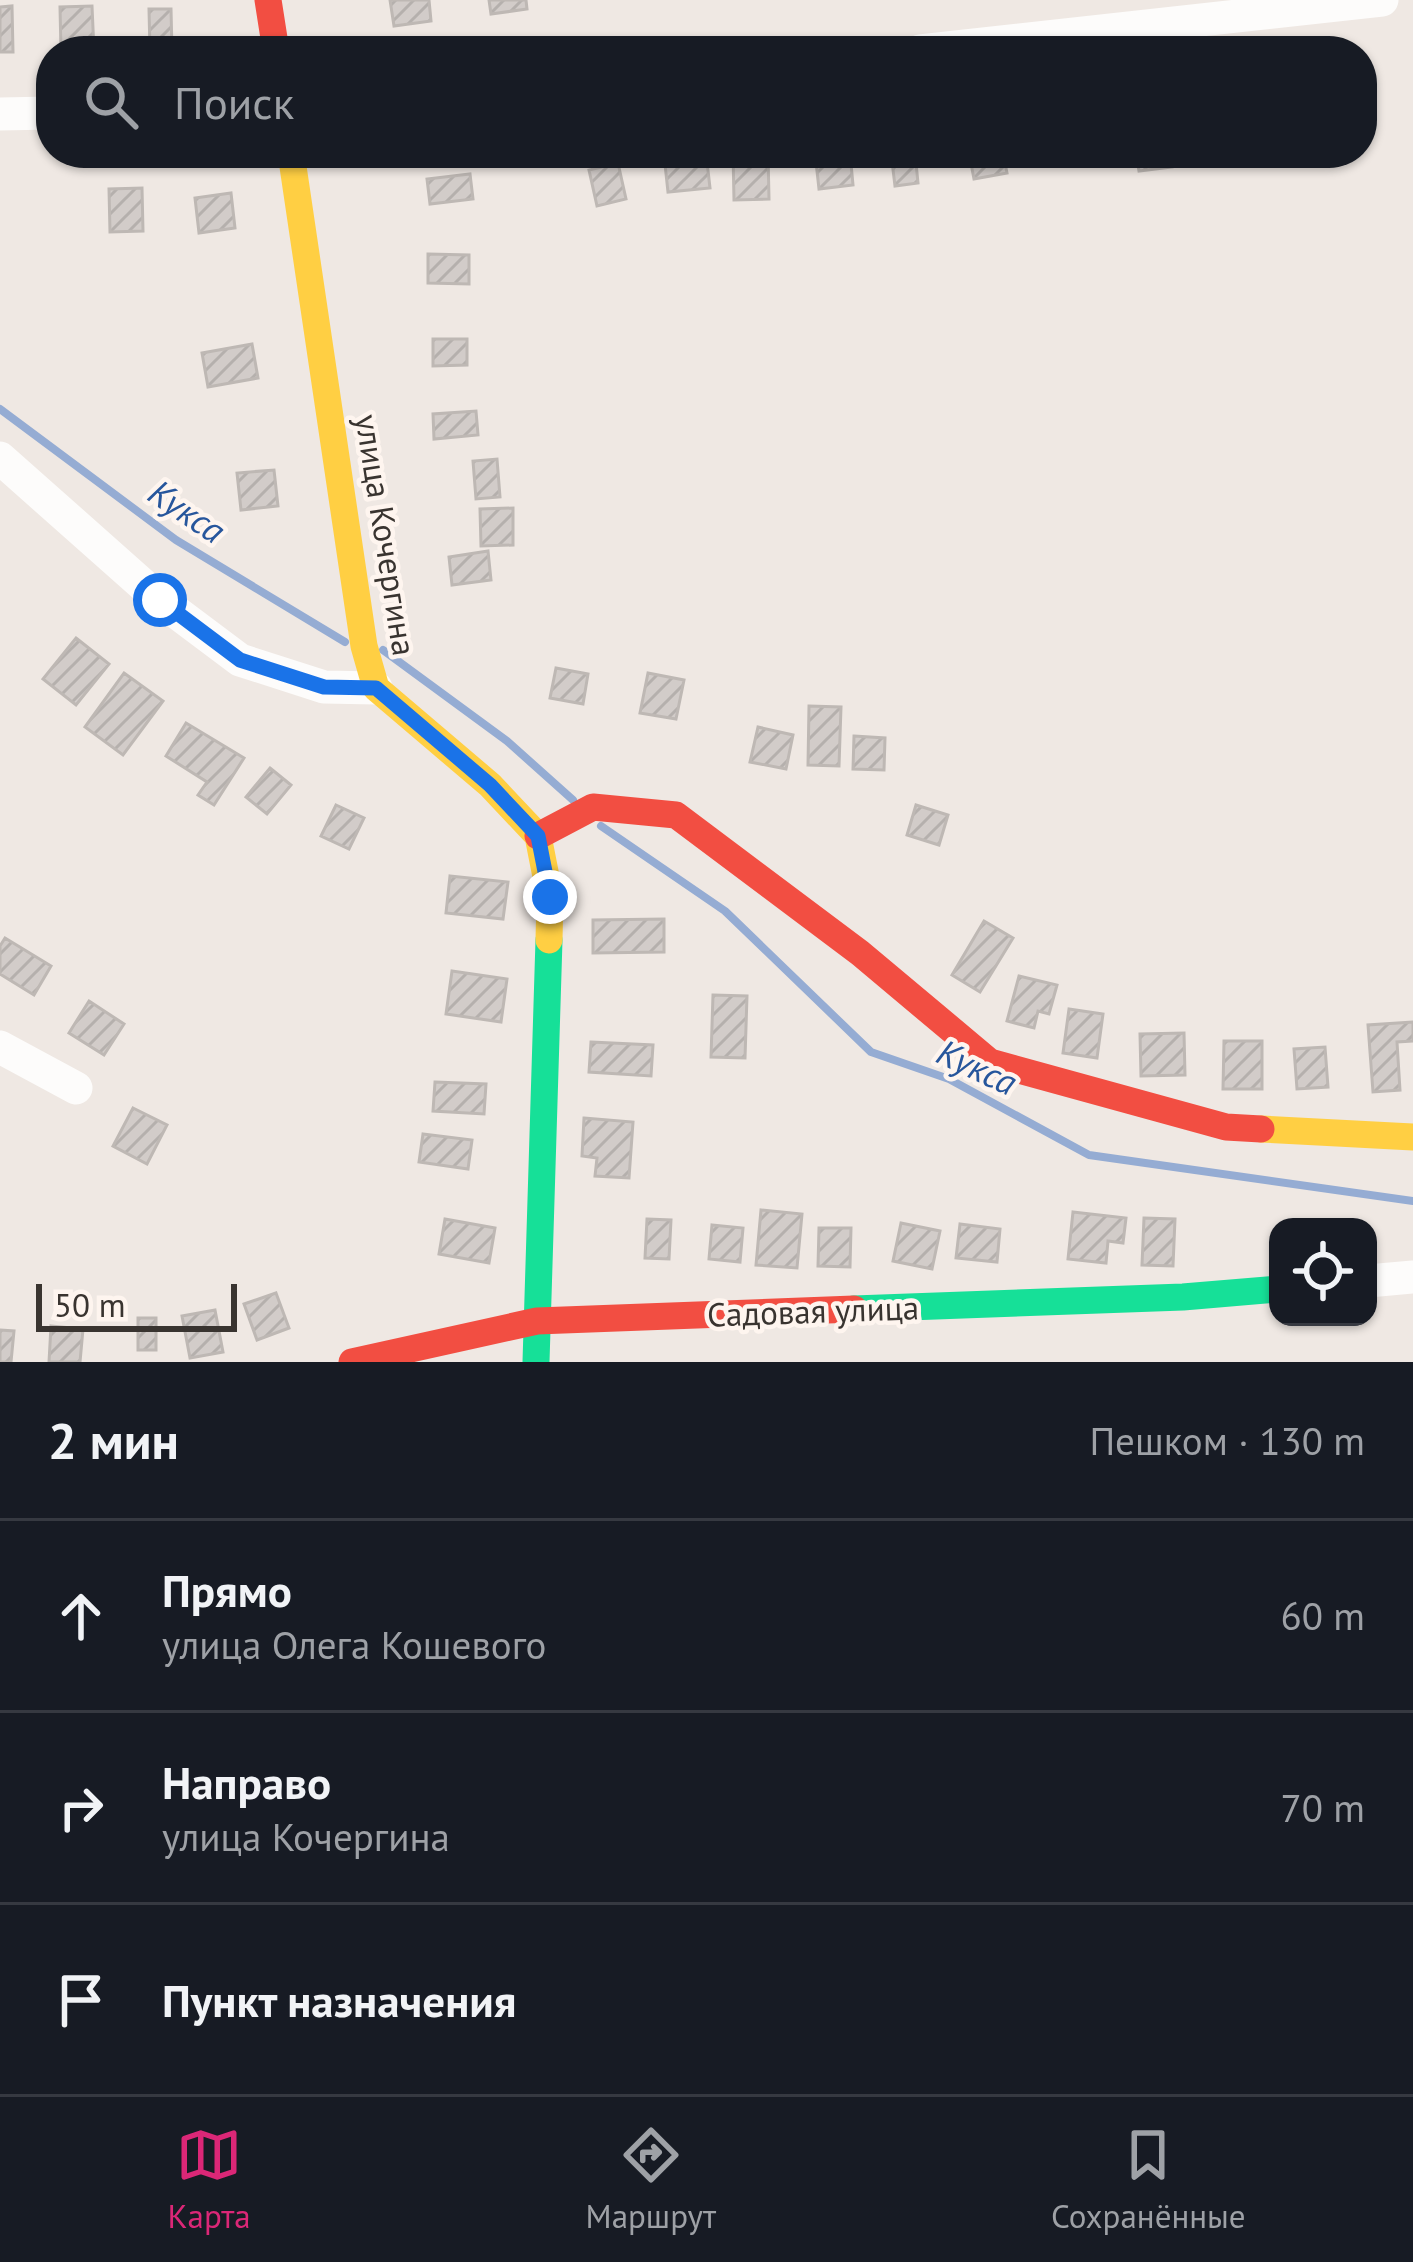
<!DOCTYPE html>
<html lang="ru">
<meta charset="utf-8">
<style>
body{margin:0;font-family:"PT Sans",sans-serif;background:#20242c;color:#f1f3f6}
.controls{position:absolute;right:36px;bottom:36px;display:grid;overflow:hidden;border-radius:24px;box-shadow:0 3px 9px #0004}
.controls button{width:108px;height:108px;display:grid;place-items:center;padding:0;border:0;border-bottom:3px solid #363941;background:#171b24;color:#f1f3f6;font:60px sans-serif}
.scale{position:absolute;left:36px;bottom:30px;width:201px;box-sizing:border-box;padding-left:12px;border:6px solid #393430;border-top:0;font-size:33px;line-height:42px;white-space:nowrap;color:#393430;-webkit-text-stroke:9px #fef5ef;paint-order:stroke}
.stop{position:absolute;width:36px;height:36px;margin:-27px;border:9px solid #1a73e8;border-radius:50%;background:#fff}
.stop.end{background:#1a73e8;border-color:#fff;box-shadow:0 3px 12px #0008}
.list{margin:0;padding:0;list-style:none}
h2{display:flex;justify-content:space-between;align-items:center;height:156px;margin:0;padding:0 48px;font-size:51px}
h2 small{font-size:39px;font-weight:400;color:#9ea1a6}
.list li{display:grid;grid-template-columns:78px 1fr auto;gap:36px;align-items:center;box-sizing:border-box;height:192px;padding:0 48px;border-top:3px solid #363941}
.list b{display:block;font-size:45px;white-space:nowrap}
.list p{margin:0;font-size:39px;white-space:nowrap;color:#9ea1a6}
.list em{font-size:39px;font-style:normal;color:#9ea1a6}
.icon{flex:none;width:66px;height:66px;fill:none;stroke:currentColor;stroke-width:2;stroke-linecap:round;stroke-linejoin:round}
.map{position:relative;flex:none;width:1413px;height:1362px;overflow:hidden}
.search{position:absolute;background:#171b24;box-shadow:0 3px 9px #0004;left:36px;right:36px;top:36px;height:132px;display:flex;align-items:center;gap:30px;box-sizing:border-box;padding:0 42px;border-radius:48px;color:#9ea1a6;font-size:45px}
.sheet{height:732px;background:#171b24}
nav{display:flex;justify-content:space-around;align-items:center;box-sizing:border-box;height:168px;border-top:3px solid #363941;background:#171b24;font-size:33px;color:#9ea1a6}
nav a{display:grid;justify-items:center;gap:6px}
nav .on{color:#db2777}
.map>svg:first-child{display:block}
</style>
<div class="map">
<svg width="1413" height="1362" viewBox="0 0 1413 1362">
<defs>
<pattern id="building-hatch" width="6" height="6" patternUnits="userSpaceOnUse" patternTransform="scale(3)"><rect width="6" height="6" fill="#d2ccc9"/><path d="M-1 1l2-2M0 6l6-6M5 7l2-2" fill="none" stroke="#b5b0ad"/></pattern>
</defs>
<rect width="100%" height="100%" fill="#efe8e3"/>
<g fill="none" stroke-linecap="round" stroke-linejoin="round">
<path stroke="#95acd3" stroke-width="8" d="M 0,409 L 176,540 L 345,642
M 383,650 L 507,741 L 573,800
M 601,826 L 725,911 L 871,1052 L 949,1079 L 1089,1155 L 1413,1201"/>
</g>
<path fill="url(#building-hatch)" stroke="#beb8b4" stroke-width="3" d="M 390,0 L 429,0 L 431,21 L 394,26 Z
M 489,0 L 526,0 L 527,9 L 491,14 Z
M 12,6 L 13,52 L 0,52 L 0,7 Z
M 92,6 L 94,51 L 61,51 L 60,7 Z
M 149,9 L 171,9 L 172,51 L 150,51 Z
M 706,153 L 710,188 L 668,192 L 664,155 Z
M 733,153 L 768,153 L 769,199 L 734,200 Z
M 815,153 L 850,153 L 853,185 L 819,189 Z
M 891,153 L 915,153 L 918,183 L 895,186 Z
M 969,153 L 1003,153 L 1007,173 L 974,179 Z
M 1136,153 L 1170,153 L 1172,167 L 1139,171 Z
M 618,163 L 626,199 L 597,206 L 589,170 Z
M 470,174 L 473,199 L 430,204 L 427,179 Z
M 142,188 L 143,231 L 110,232 L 109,189 Z
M 231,193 L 235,228 L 199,233 L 195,198 Z
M 428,254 L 469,255 L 469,284 L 428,283 Z
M 433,339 L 467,339 L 467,365 L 433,366 Z
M 252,344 L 258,378 L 208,387 L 202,353 Z
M 476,411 L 478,435 L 434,439 L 433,414 Z
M 497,459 L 500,497 L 476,499 L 473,461 Z
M 274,470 L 278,506 L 241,510 L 237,473 Z
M 513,508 L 513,545 L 481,546 L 480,509 Z
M 488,551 L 491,580 L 452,585 L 449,557 Z
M 76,638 L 109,664 L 76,705 L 43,679 Z
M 556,668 L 588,674 L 583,704 L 550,698 Z
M 124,673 L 163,701 L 123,755 L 85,727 Z
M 648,673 L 684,680 L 676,719 L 640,713 Z
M 809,706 L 841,707 L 839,766 L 808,765 Z
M 186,723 L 244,758 L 214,805 L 198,795 L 207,782 L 166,756 Z
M 758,727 L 793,735 L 786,769 L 750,762 Z
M 854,736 L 885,738 L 884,770 L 853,769 Z
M 270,768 L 291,785 L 267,814 L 246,797 Z
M 336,805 L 364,818 L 349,849 L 321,836 Z
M 916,805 L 948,815 L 939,845 L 907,835 Z
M 450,876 L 508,882 L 503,919 L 446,913 Z
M 664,919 L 664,952 L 593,953 L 593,920 Z
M 984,921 L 1013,938 L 980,992 L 952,975 Z
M 5,938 L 51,966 L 34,995 L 0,974 L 0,946 Z
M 452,971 L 507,979 L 501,1022 L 446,1014 Z
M 1019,976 L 1057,985 L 1049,1014 L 1038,1011 L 1034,1028 L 1007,1021 Z
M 713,995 L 747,996 L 745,1058 L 711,1057 Z
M 89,1001 L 124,1024 L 104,1055 L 69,1033 Z
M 1069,1009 L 1103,1014 L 1097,1058 L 1063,1053 Z
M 1413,1022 L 1413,1041 L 1397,1042 L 1400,1090 L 1373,1092 L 1368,1025 Z
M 1184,1033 L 1185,1075 L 1141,1076 L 1140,1034 Z
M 1224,1041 L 1262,1041 L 1262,1089 L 1223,1089 Z
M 591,1042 L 653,1045 L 651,1076 L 589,1072 Z
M 1325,1047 L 1328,1087 L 1297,1089 L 1294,1049 Z
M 435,1082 L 486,1084 L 484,1114 L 433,1111 Z
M 133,1108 L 167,1125 L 147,1164 L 113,1146 Z
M 584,1118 L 633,1122 L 629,1178 L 595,1176 L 597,1158 L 582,1156 Z
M 423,1134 L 472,1140 L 468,1169 L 419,1162 Z
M 761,1210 L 802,1214 L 797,1268 L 756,1265 Z
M 1073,1212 L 1126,1218 L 1123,1243 L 1108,1241 L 1106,1263 L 1068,1259 Z
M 1144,1218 L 1175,1219 L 1173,1266 L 1142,1265 Z
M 445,1219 L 495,1228 L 489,1263 L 439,1254 Z
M 647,1219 L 671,1220 L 669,1259 L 645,1258 Z
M 901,1223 L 940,1231 L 932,1269 L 893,1261 Z
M 960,1224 L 1000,1229 L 997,1262 L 956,1258 Z
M 712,1225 L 743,1228 L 740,1262 L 709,1259 Z
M 819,1228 L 851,1228 L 850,1267 L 818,1266 Z
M 276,1293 L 289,1328 L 257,1340 L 244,1304 Z
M 215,1310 L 223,1352 L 190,1358 L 182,1316 Z
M 138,1318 L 156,1318 L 156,1350 L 138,1350 Z
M 51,1326 L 83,1329 L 80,1362 L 49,1362 Z
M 0,1330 L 14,1331 L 11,1362 L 0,1362 Z"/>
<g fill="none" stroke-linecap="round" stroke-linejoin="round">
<path stroke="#fdfcfb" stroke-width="33" d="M 920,51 L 1382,0
M 0,114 L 51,113
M 0,458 L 160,600 L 240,660 L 324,687 L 376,688
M 0,1047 L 76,1088
M 1368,1281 L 1413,1277"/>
<path stroke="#16e098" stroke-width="27" d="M 854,1309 L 1183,1297 L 1278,1289
M 536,1362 L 549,940"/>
<path stroke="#ffcf43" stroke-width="27" d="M 291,153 L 364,646 L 376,688 L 490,785 L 538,836 L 550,897 L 549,940
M 1261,1129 L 1413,1137"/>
<path stroke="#f24e42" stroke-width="27" d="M 268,0 L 276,51
M 538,836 L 593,807 L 676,815 L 860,953 L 990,1062 L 1226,1127 L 1261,1129
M 352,1362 L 537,1321 L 854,1309"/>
</g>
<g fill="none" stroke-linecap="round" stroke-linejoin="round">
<path stroke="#1a73e8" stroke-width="15" d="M 160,600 L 240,660 L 324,687 L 376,688 L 490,785 L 538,836 L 550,897"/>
</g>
<g text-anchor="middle" stroke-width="9" stroke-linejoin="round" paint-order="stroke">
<g font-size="33" fill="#393430" stroke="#fef5ef">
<text transform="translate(386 535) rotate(81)" y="12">улица Кочергина</text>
<text transform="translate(813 1311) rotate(-2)" y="12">Садовая улица</text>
</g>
<g font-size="36" font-style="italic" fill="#27569c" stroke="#fef5ef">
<text transform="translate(187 511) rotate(34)" y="13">Кукса</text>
<text transform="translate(977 1067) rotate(25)" y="13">Кукса</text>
</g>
</g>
</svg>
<div class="controls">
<button><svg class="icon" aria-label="locate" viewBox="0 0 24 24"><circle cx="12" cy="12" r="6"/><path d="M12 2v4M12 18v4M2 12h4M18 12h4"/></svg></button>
</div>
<div class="scale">50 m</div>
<div class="stop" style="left:160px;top:600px"></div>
<div class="stop end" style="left:550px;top:897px"></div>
<div class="search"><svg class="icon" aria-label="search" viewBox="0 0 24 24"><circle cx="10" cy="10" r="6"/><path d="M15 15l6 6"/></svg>Поиск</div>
</div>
<section class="sheet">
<h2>2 мин<small>Пешком · 130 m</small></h2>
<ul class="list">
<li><svg class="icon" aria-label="ahead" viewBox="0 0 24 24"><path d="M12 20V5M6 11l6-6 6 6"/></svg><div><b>Прямо</b><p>улица Олега Кошевого</p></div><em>60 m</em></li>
<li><svg class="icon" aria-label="right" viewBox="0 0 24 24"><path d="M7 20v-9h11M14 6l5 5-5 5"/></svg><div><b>Направо</b><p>улица Кочергина</p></div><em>70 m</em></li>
<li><svg class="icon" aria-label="arrive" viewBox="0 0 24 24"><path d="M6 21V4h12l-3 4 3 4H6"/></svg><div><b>Пункт назначения</b></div></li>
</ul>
</section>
<nav>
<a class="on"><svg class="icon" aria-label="map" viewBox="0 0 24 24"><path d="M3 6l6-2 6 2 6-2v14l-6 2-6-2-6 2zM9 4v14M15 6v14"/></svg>Карта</a>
<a><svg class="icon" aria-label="directions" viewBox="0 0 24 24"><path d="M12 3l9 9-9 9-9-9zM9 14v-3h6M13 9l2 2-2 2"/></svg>Маршрут</a>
<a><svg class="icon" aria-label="saved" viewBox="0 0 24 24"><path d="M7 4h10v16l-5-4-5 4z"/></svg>Сохранённые</a>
</nav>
